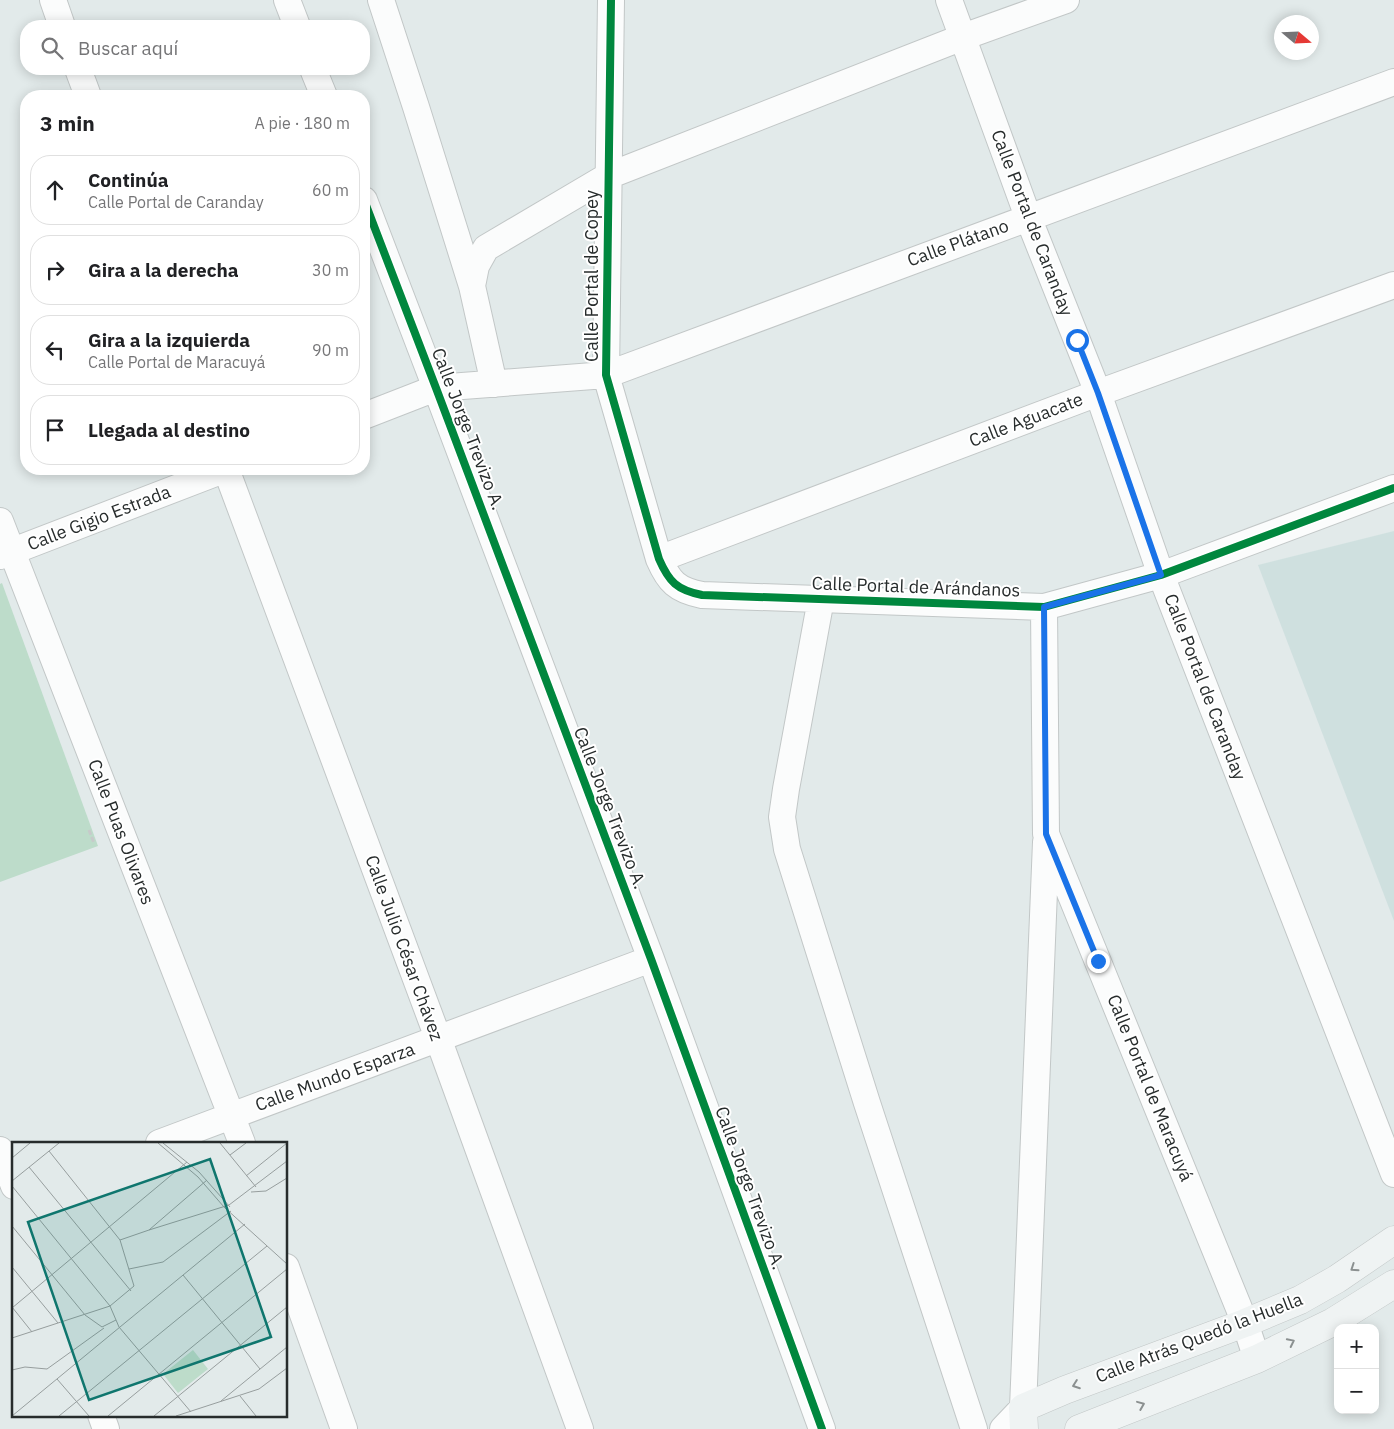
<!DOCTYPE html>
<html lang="es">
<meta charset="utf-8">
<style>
body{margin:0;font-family:"IBM Plex Sans",sans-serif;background:#f2f2f2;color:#202124}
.controls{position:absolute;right:15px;bottom:15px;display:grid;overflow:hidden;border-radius:10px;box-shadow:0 2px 12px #0003}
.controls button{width:45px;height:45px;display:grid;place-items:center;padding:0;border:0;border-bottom:1px solid #e0e0e0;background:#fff;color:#202124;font:25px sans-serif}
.compass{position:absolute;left:1274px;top:15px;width:45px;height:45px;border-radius:50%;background:#fff;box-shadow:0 2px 12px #0003;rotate:109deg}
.stop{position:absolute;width:15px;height:15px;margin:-11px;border:4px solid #1a73e8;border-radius:50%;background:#fff}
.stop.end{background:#1a73e8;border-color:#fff;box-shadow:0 1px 5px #0008}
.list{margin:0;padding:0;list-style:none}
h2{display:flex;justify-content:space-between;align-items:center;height:65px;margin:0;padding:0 20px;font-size:21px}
h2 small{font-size:16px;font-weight:400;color:#757577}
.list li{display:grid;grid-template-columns:32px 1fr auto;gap:15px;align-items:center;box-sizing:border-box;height:70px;margin:0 10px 10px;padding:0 10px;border:1px solid #e0e0e0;border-radius:20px}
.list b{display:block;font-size:19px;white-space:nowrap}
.list p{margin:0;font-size:16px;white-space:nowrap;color:#757577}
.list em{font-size:16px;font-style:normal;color:#757577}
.icon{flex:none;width:28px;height:28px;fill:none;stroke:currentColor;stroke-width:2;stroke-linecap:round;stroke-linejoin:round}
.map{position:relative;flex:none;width:1394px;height:1429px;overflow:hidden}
.search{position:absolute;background:#fff;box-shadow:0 2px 12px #0003;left:20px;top:20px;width:350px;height:55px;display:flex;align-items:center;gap:12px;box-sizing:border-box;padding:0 18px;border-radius:20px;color:#757577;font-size:19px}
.panel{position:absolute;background:#fff;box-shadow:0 2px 12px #0003;left:20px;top:90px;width:350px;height:385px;border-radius:20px}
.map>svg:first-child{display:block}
</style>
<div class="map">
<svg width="1394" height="1429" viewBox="0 0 1394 1429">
<rect width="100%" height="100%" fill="#e2eaea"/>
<path fill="#cfe0df" d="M 1394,531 L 1394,921 L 1258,565 Z"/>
<path fill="#bddcca" d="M 2,583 L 98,846 L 0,882 L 0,584 Z"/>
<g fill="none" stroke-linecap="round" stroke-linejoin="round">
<g stroke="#c2c7c7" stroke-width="28">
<path id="street" d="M 53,0 L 62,26
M 287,0 L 297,26
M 381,0 L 416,107 L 472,286
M 611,0 L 606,375 L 659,559 C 669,582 677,590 702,595 L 1044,607 L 1161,575 L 1394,488
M 949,0 L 1028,217 L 1098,393 L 1161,575 L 1394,1174
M 78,69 L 88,96
M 313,69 L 324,96
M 364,200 L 436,388 L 651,959 L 822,1429
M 494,384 L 472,286 L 476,266 L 486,248 L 608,176 L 963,37 L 1066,0
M 364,416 L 436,388 L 606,375 L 1394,82
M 226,469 L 438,1038 L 580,1429
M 0,521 L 242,1143
M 0,556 L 226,469
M 659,559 L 1098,393 L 1394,285
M 821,599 L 786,789 L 782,817 L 787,849 L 867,1103 L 974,1429
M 1044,607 L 1046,834 L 1245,1323 L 1257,1359
M 159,1143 L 651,959
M 0,1150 L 14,1186
M 286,1267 L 344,1429
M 101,1415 L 106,1429
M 1003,1429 L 1023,1408 L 1046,842"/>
</g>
<g stroke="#c2c7c7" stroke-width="29">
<path id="secondary" d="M 1024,1429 L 1023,1408 L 1065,1390 L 1245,1323 L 1300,1300 L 1337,1279 L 1394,1240
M 1079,1429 L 1257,1359 L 1333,1322 L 1394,1284"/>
</g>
<path stroke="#c7caca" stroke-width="3" stroke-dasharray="5 2.5" stroke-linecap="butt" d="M 89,830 L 94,843"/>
<use href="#street" stroke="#fbfcfc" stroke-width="26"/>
<use href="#secondary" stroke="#eff3f3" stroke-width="28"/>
<g stroke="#fff" stroke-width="11">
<path id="cycleway" d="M 611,0 L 606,375 L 659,559 C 669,582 677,590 702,595 L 1044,607 L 1161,575 L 1394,488
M 364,200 L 436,388 L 651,959 L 822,1429"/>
</g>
<use href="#cycleway" stroke="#00873e" stroke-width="8"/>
</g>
<defs><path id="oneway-chevron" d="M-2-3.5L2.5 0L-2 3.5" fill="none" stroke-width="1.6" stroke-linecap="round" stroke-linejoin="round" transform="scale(1.25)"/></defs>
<g stroke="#8b9090">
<use href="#oneway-chevron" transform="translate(1354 1268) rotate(146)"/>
<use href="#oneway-chevron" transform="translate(1291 1342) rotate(-26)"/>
<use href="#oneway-chevron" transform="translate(1076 1385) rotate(160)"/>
<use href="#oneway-chevron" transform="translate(1141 1405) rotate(-22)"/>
</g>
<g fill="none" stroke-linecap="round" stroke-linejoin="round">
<path stroke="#1a73e8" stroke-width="6" d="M 1077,340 L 1098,393 L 1161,575 L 1044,607 L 1046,834 L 1098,961"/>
</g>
<g text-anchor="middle" stroke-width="4" stroke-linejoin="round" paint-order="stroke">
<g font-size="18" fill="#272c2c" stroke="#fff">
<text transform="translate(1032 223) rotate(69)" y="6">Calle Portal de Caranday</text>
<text transform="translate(958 243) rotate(-20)" y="6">Calle Plátano</text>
<text transform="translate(592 276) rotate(-90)" y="6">Calle Portal de Copey</text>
<text transform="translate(1026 420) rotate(-21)" y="6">Calle Aguacate</text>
<text transform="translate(468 429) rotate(69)" y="6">Calle Jorge Trevizo A.</text>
<text transform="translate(99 518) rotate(-21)" y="6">Calle Gigio Estrada</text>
<text transform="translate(916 587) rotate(2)" y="6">Calle Portal de Arándanos</text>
<text transform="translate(1205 687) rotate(69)" y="6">Calle Portal de Caranday</text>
<text transform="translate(610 808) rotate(69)" y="6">Calle Jorge Trevizo A.</text>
<text transform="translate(121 832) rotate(69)" y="6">Calle Puas Olivares</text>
<text transform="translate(404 948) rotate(70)" y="6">Calle Julio César Chávez</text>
<text transform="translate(335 1077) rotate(-20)" y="6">Calle Mundo Esparza</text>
<text transform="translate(1150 1088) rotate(68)" y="6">Calle Portal de Maracuyá</text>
<text transform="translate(750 1188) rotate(70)" y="6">Calle Jorge Trevizo A.</text>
<text transform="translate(1199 1338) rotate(-21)" y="6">Calle Atrás Quedó la Huella</text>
</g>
</g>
<g transform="translate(12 1142)">
<rect width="275" height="275" fill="#e2eaea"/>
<path d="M 181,208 L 196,227 L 166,251 L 151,232 Z" fill="#bddcca"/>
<path fill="none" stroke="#979e9e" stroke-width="1" d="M 146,1 L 186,35 L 212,65 L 275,122M 151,1 L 187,30 L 218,65M 208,1 L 244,45M 218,13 L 234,1M 0,16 L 18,1M 17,25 L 119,149M 234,34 L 275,1M 0,39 L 47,1M 0,44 L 98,164 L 107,185 L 179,270M 239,50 L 254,49 L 275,36M 0,84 L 73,173 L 90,185 L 104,178M 137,88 L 217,63 L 275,19M 108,98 L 137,88 L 195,38M 0,125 L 46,181M 117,127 L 151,120 L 219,69M 171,133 L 248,227M 0,165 L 20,190M 0,166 L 175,20M 0,196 L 98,164 L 122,144 L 108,98 L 37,9M 0,228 L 13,225 L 35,227 L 92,186M 45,237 L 77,274M 228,254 L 244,274M 209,259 L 275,205M 0,274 L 233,82M 47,274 L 255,104M 96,274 L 275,127M 142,274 L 275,165M 164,274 L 247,247 L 275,226"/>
<path fill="#0f766e" fill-opacity="0.15" stroke="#0f766e" stroke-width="2.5" d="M 198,17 L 259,195 L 77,258 L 16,80 Z"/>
<rect width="275" height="275" fill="none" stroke="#272c2c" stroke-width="2.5"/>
</g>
</svg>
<div class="controls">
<button>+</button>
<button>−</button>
</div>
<svg class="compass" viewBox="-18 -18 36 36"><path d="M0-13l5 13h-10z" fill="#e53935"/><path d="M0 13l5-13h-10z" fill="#757577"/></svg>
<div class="stop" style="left:1077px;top:340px"></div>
<div class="stop end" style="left:1098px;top:961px"></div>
<div class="search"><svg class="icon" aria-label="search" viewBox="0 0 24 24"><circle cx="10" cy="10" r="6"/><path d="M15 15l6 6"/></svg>Buscar aquí</div>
<section class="panel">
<h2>3 min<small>A pie · 180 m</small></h2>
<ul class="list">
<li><svg class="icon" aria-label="ahead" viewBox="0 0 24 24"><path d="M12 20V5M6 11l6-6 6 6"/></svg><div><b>Continúa</b><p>Calle Portal de Caranday</p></div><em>60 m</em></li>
<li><svg class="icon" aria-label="right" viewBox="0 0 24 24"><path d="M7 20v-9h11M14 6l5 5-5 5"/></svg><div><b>Gira a la derecha</b></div><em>30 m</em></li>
<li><svg class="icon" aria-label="left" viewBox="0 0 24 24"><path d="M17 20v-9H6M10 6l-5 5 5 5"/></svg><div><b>Gira a la izquierda</b><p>Calle Portal de Maracuyá</p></div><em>90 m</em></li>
<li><svg class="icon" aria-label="arrive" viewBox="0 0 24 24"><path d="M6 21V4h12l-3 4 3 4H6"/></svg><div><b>Llegada al destino</b></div></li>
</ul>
</section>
</div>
